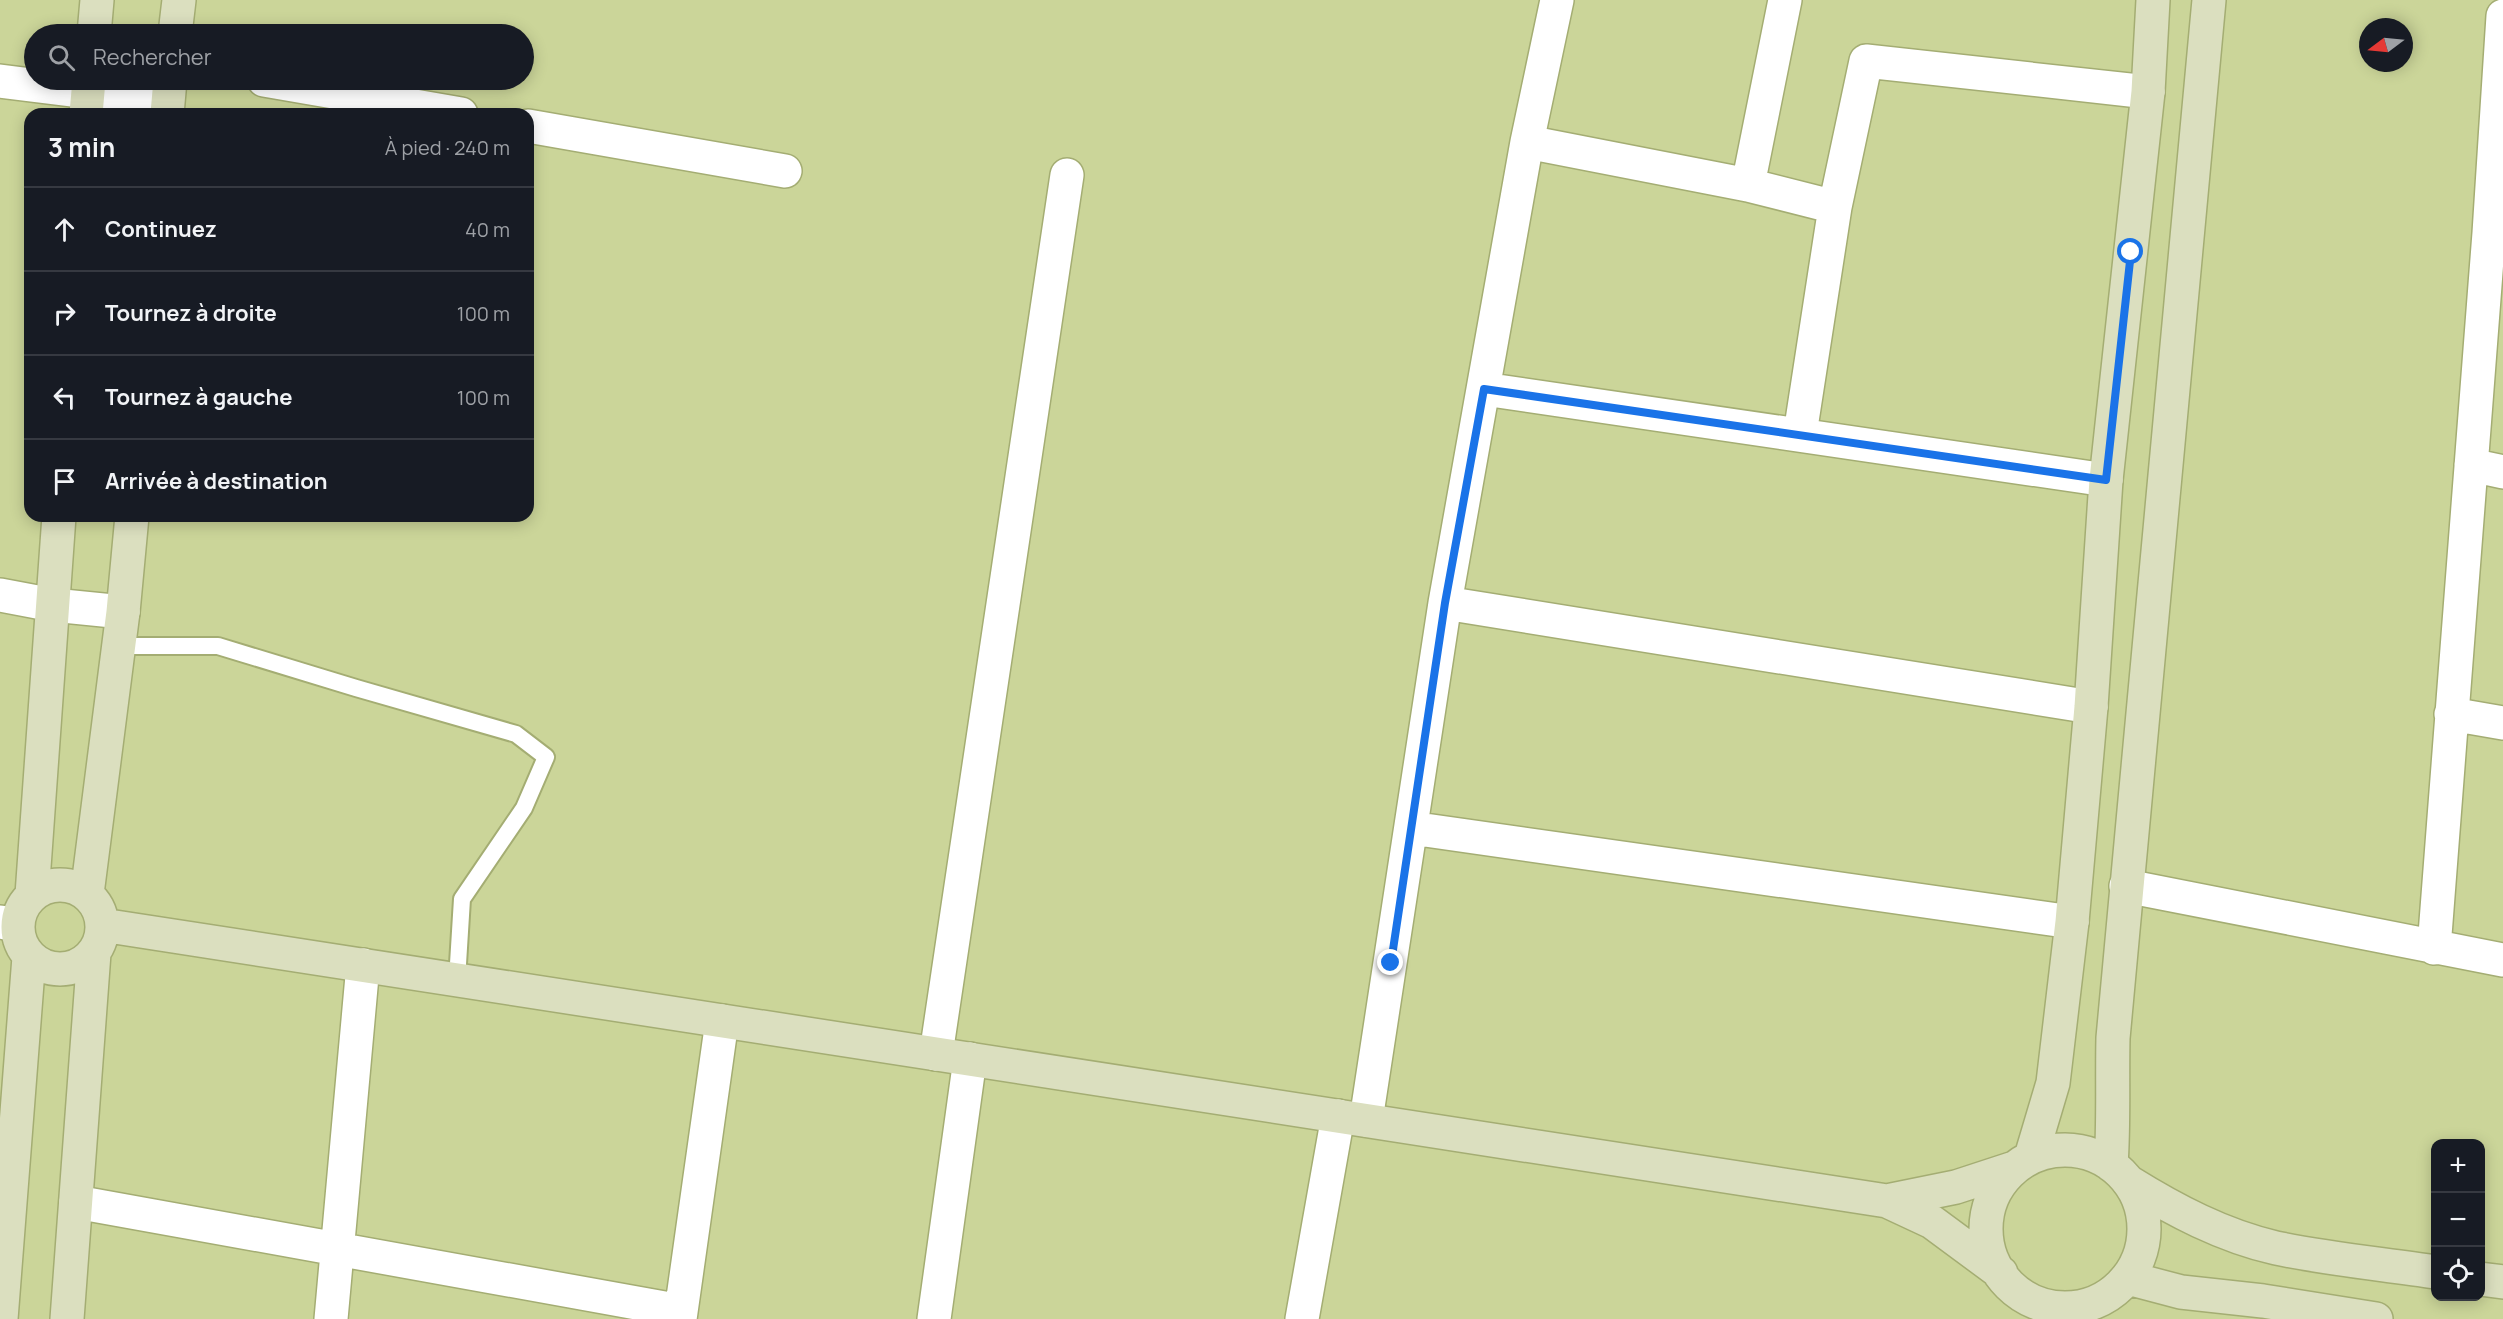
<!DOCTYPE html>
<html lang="fr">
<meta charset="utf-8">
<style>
body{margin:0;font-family:Manrope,sans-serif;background:#20242c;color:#f1f3f6}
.controls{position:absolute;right:18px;bottom:18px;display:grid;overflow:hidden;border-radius:12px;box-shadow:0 3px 15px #0003}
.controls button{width:54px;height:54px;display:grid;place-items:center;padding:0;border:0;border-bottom:2px solid #363941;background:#171b24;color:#f1f3f6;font:30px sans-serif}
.compass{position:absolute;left:2359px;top:18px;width:54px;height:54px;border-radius:50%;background:#171b24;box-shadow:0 3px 15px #0003;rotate:254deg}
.stop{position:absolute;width:18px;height:18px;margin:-14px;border:4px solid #1a73e8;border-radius:50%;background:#fff}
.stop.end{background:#1a73e8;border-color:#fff;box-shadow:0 2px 6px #0008}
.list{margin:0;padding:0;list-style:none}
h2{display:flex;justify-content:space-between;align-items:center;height:78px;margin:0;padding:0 24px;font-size:26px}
h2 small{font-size:20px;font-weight:400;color:#9ea1a6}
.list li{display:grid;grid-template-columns:39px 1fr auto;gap:18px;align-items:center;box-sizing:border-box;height:84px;padding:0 24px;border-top:2px solid #363941}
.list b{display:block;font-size:22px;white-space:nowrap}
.list em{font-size:20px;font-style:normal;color:#9ea1a6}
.icon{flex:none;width:33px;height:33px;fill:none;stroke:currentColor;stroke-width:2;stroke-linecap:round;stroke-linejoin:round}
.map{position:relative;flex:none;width:2503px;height:1319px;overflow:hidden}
.search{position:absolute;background:#171b24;box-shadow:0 3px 15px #0003;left:24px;top:24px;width:510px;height:66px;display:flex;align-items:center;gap:15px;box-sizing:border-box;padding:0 21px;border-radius:33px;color:#9ea1a6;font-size:22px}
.panel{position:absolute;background:#171b24;box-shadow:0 3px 15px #0003;left:24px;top:108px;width:510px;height:414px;border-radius:18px}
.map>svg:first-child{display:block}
</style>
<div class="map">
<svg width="2503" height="1319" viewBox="0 0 2503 1319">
<rect width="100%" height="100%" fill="#cbd599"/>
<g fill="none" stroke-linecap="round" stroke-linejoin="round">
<g stroke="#a4ad73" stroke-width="20">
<path id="lane" d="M 119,646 L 218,646 L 356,688 L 516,734 L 546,757 L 524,808 L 462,899 L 457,980"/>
</g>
<g stroke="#a4ad73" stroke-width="36">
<path id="street" d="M 264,80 L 461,114
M 0,81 L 87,92 L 167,108
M 528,126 L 785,171
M 1527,142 L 1748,185 L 1835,207
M 1748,185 L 1785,0
M 1484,389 L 2106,480
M 1800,434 L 1835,207 L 1866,61 L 2148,92
M 2471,465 L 2503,472
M 0,595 L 53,605 L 123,612
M 1445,603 L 2091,707
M 2451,714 L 2503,723
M 1411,828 L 2072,922
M 2126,886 L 2503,960
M 0,922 L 17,925
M 2434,948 L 2489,233 L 2503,16
M 936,1054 L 1067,175
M 1366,1120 L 1445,603 L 1527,142 L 1557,0
M 76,1202 L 681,1311
M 331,1319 L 363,965
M 680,1319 L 722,1021
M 934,1319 L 970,1059
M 1302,1319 L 1338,1116"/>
</g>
<g stroke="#a4ad73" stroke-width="36">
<path id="secondary" d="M 94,34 L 97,0
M 175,34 L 179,0
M 86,114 L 89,80
M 167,114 L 170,80
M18 927a42 42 0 1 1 84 0a42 42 0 1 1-84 0Z
M 87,894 L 123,612 L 132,516
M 32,895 L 59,516
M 102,925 L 1887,1201 L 1932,1222 L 2001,1273
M1986 1229a79 79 0 1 1 158 0a79 79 0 1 1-158 0Z
M 2031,1157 L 2053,1083 L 2072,922 L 2091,707 L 2106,480 L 2148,92 L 2153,0
M 2111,1165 C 2114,1122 2112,1080 2113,1038 L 2209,0
M 2129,1182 C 2174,1210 2223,1236 2276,1248 C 2328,1259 2383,1264 2436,1272
M 1887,1201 L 1956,1187 L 2014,1168
M 2128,1278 L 2181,1292 L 2263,1301 L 2376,1319
M 2480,1279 L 2503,1282
M 1,1319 L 29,957
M 67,1319 L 94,953"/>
</g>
<use href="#lane" stroke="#fff" stroke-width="16"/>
<use href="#street" stroke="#fff" stroke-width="33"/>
<use href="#secondary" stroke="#dbdfbf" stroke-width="33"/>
</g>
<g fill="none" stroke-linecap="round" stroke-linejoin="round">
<path stroke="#1a73e8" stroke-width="8" d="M 1391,963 L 1445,603 L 1484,389 L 2106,480 L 2131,252"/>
</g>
</svg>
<div class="controls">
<button>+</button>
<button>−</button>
<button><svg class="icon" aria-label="locate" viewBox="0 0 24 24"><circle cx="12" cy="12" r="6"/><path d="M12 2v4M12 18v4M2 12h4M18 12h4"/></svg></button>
</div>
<svg class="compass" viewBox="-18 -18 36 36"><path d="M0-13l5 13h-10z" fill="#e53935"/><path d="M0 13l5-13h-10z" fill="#9ea1a6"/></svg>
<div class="stop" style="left:2131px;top:252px"></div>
<div class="stop end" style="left:1391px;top:963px"></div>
<div class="search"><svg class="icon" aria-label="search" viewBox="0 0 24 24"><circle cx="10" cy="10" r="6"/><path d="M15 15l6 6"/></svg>Rechercher</div>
<section class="panel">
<h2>3 min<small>À pied · 240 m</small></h2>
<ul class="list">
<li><svg class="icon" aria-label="ahead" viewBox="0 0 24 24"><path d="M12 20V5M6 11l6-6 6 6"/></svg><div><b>Continuez</b></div><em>40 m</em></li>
<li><svg class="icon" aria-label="right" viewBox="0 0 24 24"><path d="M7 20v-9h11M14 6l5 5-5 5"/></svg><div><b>Tournez à droite</b></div><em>100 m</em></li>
<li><svg class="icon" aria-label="left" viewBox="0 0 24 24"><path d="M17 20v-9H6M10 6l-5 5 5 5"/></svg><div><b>Tournez à gauche</b></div><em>100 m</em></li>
<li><svg class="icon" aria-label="arrive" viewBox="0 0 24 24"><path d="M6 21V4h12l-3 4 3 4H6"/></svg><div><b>Arrivée à destination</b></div></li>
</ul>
</section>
</div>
